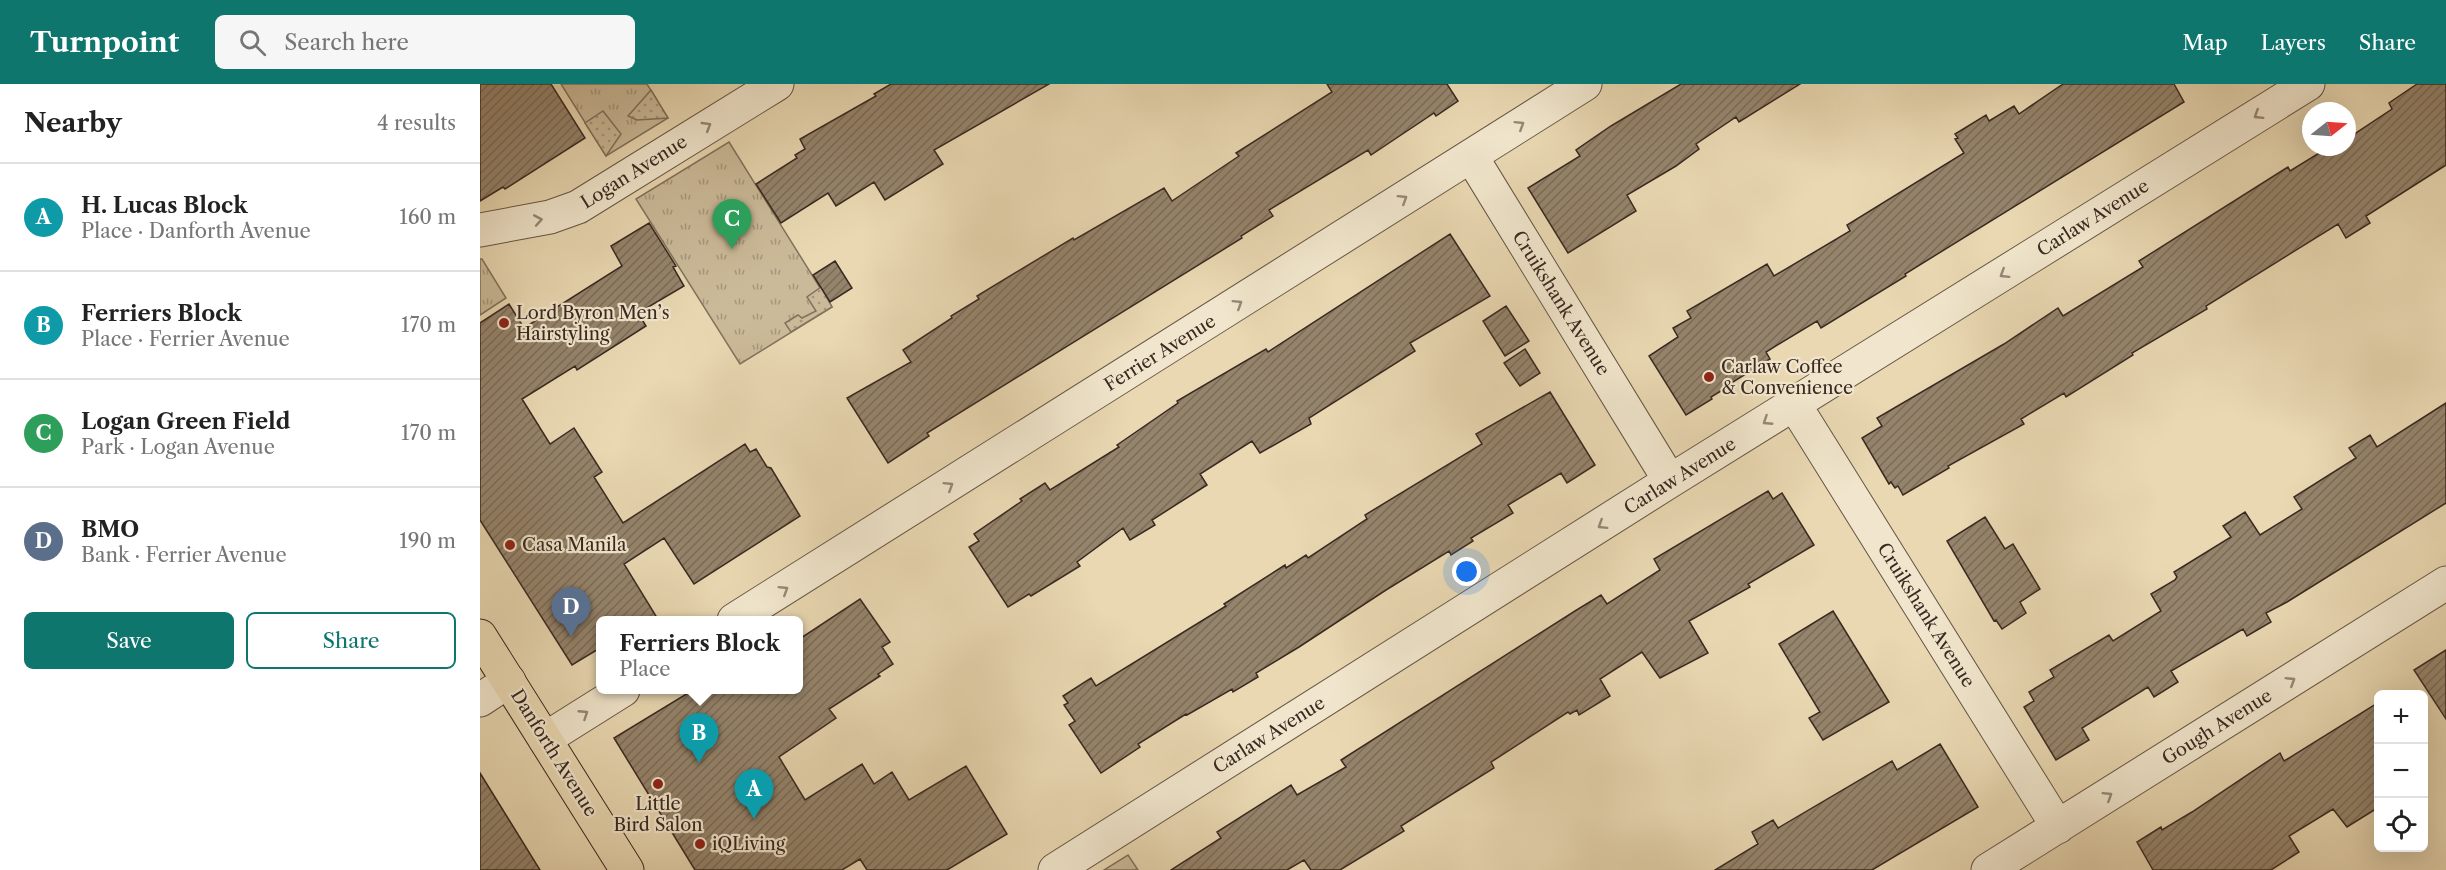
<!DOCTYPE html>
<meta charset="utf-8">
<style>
body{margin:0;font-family:"Libre Caslon Text",serif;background:#f6f6f6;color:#222}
.controls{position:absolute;right:18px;bottom:18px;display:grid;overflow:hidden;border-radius:9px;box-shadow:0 6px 24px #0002}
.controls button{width:54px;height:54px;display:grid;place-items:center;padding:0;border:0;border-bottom:2px solid #e0e0e0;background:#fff;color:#222;font:30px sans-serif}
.compass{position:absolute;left:1822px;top:18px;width:54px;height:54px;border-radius:50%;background:#fff;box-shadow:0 6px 24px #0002;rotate:73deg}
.you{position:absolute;left:987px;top:488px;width:21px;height:21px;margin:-15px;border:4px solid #fff;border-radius:50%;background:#1a73e8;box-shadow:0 0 0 9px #1a73e833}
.badge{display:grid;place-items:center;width:39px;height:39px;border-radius:50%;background:#0f766e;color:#fff;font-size:20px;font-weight:700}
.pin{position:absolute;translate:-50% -50px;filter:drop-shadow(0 2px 3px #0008)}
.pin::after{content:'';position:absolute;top:32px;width:21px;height:18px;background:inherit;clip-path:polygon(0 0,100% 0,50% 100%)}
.popup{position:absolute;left:116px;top:532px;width:207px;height:78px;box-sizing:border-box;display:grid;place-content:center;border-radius:9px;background:#fff;filter:drop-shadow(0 2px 4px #0005);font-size:20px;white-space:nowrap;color:#767676}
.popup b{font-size:22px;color:#222}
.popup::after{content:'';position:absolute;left:50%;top:100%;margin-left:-12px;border:12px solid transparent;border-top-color:#fff}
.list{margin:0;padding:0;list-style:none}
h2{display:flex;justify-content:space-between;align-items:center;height:78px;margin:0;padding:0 24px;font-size:26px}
h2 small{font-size:20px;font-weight:400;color:#767676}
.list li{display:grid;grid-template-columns:39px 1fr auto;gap:18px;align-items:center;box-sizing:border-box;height:108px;padding:0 24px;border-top:2px solid #e0e0e0}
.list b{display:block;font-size:22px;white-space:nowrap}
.list p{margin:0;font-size:20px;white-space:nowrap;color:#767676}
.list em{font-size:20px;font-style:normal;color:#767676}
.actions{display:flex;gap:12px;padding:18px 24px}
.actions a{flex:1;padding:14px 0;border:2px solid #0f766e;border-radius:9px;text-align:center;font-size:21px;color:#0f766e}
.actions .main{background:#0f766e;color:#fff}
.icon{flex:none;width:33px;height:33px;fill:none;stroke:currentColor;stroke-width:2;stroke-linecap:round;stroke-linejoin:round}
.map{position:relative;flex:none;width:1966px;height:786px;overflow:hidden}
header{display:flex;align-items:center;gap:36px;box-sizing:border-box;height:84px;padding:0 30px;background:#0f766e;color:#fff}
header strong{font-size:28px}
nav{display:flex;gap:33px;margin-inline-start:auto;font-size:21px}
.search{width:420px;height:54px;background:#f6f6f6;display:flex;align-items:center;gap:15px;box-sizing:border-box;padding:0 21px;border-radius:9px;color:#767676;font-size:22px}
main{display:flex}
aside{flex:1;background:#fff}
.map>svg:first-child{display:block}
</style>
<header>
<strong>Turnpoint</strong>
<div class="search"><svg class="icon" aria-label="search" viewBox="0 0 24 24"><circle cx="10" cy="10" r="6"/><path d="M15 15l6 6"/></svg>Search here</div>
<nav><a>Map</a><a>Layers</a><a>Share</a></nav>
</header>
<main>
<aside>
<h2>Nearby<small>4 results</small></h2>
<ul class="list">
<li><span class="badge" style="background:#0f9aa8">A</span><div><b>H. Lucas Block</b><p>Place · Danforth Avenue</p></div><em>160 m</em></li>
<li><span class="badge" style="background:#0f9aa8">B</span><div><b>Ferriers Block</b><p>Place · Ferrier Avenue</p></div><em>170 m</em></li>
<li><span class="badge" style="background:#2e9e5b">C</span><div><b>Logan Green Field</b><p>Park · Logan Avenue</p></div><em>170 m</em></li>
<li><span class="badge" style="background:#5c6f8a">D</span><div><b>BMO</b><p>Bank · Ferrier Avenue</p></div><em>190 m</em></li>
</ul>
<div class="actions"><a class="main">Save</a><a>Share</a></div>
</aside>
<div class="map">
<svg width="1966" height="786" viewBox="0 0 1966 786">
<defs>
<pattern id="park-tufts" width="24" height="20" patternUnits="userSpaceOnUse" patternTransform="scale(1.5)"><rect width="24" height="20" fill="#cbba99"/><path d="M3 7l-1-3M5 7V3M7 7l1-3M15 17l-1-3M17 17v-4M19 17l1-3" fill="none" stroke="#a6977c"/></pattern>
<pattern id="garden-dots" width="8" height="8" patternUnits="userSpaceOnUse" patternTransform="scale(1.5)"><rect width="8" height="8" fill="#cbba99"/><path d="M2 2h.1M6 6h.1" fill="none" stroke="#a6977c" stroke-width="1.8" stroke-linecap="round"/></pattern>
<pattern id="building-hatch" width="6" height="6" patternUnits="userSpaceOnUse" patternTransform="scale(1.5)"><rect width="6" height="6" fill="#95846c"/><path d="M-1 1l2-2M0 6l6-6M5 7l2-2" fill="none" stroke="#7b6c58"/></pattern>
</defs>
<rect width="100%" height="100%" fill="#e9d8b2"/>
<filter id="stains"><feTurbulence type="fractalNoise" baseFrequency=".00333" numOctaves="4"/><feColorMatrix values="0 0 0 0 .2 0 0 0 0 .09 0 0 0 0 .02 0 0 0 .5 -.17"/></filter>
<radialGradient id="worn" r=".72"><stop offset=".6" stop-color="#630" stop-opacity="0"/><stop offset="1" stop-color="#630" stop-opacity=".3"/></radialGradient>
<path fill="url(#park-tufts)" stroke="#82725d" stroke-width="1.5" d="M 81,0 L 167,0 L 188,34 L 126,72 Z
M 249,58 L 352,223 L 260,280 L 156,115 Z
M 0,175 L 2,175 L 26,214 L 0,231 Z
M 648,771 L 658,786 L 624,786 Z"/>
<path fill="url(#garden-dots)" stroke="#82725d" stroke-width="1.5" d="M 171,6 L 188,34 L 157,36 L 148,32 Z
M 123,27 L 141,50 L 126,72 L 105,39 Z
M 341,203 L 352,223 L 311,248 L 305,239 L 318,231 L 322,234 L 336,227 L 327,213 Z"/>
<path fill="url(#building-hatch)" stroke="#392921" stroke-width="1.5" d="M 0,0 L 71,0 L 105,54 L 25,105 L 23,103 L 0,117 Z
M 411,0 L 569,0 L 454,66 L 463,80 L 405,116 L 394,98 L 356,122 L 348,109 L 301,139 L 276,100 L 317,74 L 315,71 L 325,65 L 320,55 L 396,12 L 394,10 Z
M 847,0 L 967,0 L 978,17 L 956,32 L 954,29 L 891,71 L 888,66 L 789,126 L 793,132 L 761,152 L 762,154 L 447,349 L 449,352 L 408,379 L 367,314 L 431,278 L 423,266 L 472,234 L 471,232 L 499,215 L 497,212 L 593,154 L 594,156 L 684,104 L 692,117 L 759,72 L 756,69 L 852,8 Z
M 1201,0 L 1320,0 L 1259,38 L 1256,33 L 1216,60 L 1219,65 L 1196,82 L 1147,111 L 1156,127 L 1088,169 L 1048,104 L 1100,72 L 1096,66 L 1131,42 Z
M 1583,0 L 1694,0 L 1704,18 L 1425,190 L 1426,192 L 1341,244 L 1337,237 L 1286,268 L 1290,275 L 1248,301 L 1249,302 L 1231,313 L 1232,315 L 1206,331 L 1169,272 L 1198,253 L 1193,244 L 1211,234 L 1207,227 L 1287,180 L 1294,192 L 1370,147 L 1367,141 L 1484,69 L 1475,55 L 1478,54 L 1475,50 L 1506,31 L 1509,37 L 1534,22 L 1539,30 Z
M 1937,0 L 1966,0 L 1966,81 L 1886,132 L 1890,139 L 1866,154 L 1858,140 L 1726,222 L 1727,225 L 1652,269 L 1653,271 L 1586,313 L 1584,309 L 1541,335 L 1544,340 L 1468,382 L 1469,384 L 1423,411 L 1418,402 L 1415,404 L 1411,398 L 1409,400 L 1382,354 L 1402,342 L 1397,334 L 1524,260 L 1578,224 L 1583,232 L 1663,183 L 1659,177 L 1808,83 L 1810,87 L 1849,63 L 1867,63 L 1867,55 L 1912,25 L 1909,19 Z
M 169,139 L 196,182 L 193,183 L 204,202 L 158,229 L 166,242 L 97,286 L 95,282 L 42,315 L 70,360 L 94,344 L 122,388 L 114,393 L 143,439 L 265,360 L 270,368 L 276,365 L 287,383 L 291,384 L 320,432 L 214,500 L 184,454 L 144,480 L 179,537 L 120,537 L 120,564 L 92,581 L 0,436 L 0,239 L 29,220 L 44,244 L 142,182 L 131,162 Z
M 970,150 L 1010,212 L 930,259 L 935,267 L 829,334 L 831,340 L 780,369 L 772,357 L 720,390 L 727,401 L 672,436 L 675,441 L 650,456 L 643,444 L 597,478 L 600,482 L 551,512 L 549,510 L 528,523 L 489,463 L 499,457 L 494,450 L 542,417 L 540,415 L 565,399 L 570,406 L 639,363 L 637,361 L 698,319 L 697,317 L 786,265 L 788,268 Z
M 355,177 L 372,204 L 350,218 L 333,191 Z
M 1026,222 L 1049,257 L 1025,272 L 1003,237 Z
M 1045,265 L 1060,289 L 1040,302 L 1024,279 Z
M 1070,308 L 1115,381 L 1087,399 L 1081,389 L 1028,421 L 1033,429 L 991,454 L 993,457 L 971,471 L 969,467 L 906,506 L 819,563 L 776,589 L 778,593 L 753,608 L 752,605 L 707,631 L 706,630 L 658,660 L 660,663 L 621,689 L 589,641 L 595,637 L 584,621 L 588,619 L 583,612 L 611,594 L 616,602 L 746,522 L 744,520 L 805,481 L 806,484 L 826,471 L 828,474 L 887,435 L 885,431 L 1002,360 L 996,350 Z
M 1966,319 L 1966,419 L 1807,518 L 1786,529 L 1791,538 L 1767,552 L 1763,545 L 1691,587 L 1698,598 L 1674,613 L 1668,603 L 1602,644 L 1609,656 L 1576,676 L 1544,623 L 1554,617 L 1549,608 L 1574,593 L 1570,586 L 1629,551 L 1633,557 L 1681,527 L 1671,510 L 1695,496 L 1697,493 L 1694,488 L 1751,453 L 1743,442 L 1765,428 L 1780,451 L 1822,425 L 1814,413 L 1876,374 L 1869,364 L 1890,351 L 1897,363 Z
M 1288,407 L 1293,415 L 1302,409 L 1334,461 L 1268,500 L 1270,503 L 1209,537 L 1228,569 L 1180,594 L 1162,568 L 1120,595 L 1130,612 L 1099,631 L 1097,626 L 1090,630 L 1088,628 L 1011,678 L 1014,684 L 921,742 L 924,747 L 860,786 L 831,786 L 824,776 L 807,786 L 691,786 L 741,754 L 737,748 L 811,701 L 817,711 L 866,683 L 861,676 L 1095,527 L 1121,511 L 1127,520 L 1180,486 L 1174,475 Z
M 1505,433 L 1525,465 L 1533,460 L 1560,505 L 1540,518 L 1546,529 L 1522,545 L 1516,536 L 1514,537 L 1467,457 Z
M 380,515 L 410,558 L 402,563 L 413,580 L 398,590 L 400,592 L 349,625 L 356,634 L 299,673 L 325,716 L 382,680 L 394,700 L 412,688 L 429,716 L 486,682 L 527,750 L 467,786 L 387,786 L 380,775 L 362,786 L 215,786 L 134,654 L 213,606 L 318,606 L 318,556 Z
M 1353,527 L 1409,618 L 1343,656 L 1329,634 L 1340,628 L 1299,560 Z
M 1966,566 L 1966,635 L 1934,586 Z
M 1899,618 L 1899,723 L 1867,743 L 1853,725 L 1809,752 L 1819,768 L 1791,786 L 1673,786 L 1657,758 L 1681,743 L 1682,746 L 1712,728 L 1800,669 L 1804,677 Z
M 1460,660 L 1498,723 L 1392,786 L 1235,786 L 1278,760 L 1272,748 L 1293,736 L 1298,744 L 1412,677 L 1417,686 Z
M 0,689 L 60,786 L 0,786 Z"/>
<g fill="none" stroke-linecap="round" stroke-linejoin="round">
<g stroke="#655545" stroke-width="35">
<path id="minor" d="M 991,72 L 1190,397
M 0,146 L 70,133 L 98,123 L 297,0
M 1314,320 L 1578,743
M 254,536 L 1105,0
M 0,616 L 29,597
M 65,655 L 143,606
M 575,786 L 1190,397 L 1828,0
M 1508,786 L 1966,499"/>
</g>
<g stroke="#392921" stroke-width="35">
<path id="primary" d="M 0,552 L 147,786"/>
</g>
<use href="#minor" stroke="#f1e6cd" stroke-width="33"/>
<use href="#primary" stroke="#e9d8b2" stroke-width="33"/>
</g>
<defs><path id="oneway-chevron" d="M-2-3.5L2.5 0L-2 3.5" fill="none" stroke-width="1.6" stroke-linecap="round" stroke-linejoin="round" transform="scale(1.5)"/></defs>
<g stroke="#958877">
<use href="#oneway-chevron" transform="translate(1778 31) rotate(148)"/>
<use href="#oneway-chevron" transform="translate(1040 41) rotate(-32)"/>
<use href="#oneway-chevron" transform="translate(227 42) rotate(-31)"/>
<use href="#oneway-chevron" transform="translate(923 115) rotate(-32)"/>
<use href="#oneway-chevron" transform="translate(58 136) rotate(-10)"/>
<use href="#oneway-chevron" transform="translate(1524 190) rotate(148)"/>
<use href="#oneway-chevron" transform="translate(758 220) rotate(-32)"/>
<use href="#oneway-chevron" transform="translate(1287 337) rotate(147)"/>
<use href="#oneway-chevron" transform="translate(469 402) rotate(-32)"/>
<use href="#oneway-chevron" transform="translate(1122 441) rotate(148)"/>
<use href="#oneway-chevron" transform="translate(304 506) rotate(-32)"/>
<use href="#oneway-chevron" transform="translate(1811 597) rotate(-32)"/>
<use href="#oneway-chevron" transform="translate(104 630) rotate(-33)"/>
<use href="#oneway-chevron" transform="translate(1628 712) rotate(-32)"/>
</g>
<g fill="#8f2418" stroke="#f1e6cd" stroke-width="2">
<circle cx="24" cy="239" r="6"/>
<circle cx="1229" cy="293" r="6"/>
<circle cx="30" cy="461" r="6"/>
<circle cx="178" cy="700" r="6"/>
<circle cx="220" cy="760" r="6"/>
</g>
<g text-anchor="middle" stroke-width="4.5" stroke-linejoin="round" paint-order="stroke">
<g font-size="18" fill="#392921" stroke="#f1e6cd">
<text transform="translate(154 88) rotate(-32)" y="6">Logan Avenue</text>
<text transform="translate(1613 134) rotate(-32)" y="6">Carlaw Avenue</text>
<text transform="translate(1081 219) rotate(58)" y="6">Cruikshank Avenue</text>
<text transform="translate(680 269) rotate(-32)" y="6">Ferrier Avenue</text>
<text transform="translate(1200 392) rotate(-32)" y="6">Carlaw Avenue</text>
<text transform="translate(1446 531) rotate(58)" y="6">Cruikshank Avenue</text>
<text transform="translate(1737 643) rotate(-32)" y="6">Gough Avenue</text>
<text transform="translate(789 651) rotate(-32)" y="6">Carlaw Avenue</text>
<text transform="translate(74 669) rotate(58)" y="6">Danforth Avenue</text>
</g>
<g font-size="18" fill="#392921" stroke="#f1e6cd" text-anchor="start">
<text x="36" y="235">Lord Byron Men’s<tspan x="36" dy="21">Hairstyling</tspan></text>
<text x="1241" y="289">Carlaw Coffee<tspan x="1241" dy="21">&amp; Convenience</tspan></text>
<text x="42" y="467">Casa Manila</text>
<text x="178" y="726" text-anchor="middle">Little<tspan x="178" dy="21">Bird Salon</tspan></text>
<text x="232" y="766">iQLiving</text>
</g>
</g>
<rect width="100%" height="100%" filter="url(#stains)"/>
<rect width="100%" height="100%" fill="url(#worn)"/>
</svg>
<div class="controls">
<button>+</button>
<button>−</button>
<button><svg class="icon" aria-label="locate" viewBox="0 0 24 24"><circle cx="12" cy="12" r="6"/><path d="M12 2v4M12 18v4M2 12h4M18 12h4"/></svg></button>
</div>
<svg class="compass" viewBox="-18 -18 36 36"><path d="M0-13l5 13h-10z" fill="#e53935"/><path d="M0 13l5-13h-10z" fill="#767676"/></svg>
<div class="you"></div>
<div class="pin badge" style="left:274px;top:735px;background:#0f9aa8">A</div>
<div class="pin badge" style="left:219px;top:679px;background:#0f9aa8">B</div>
<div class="popup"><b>Ferriers Block</b>Place</div>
<div class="pin badge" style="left:252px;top:165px;background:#2e9e5b">C</div>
<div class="pin badge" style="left:91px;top:553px;background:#5c6f8a">D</div>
</div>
</main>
